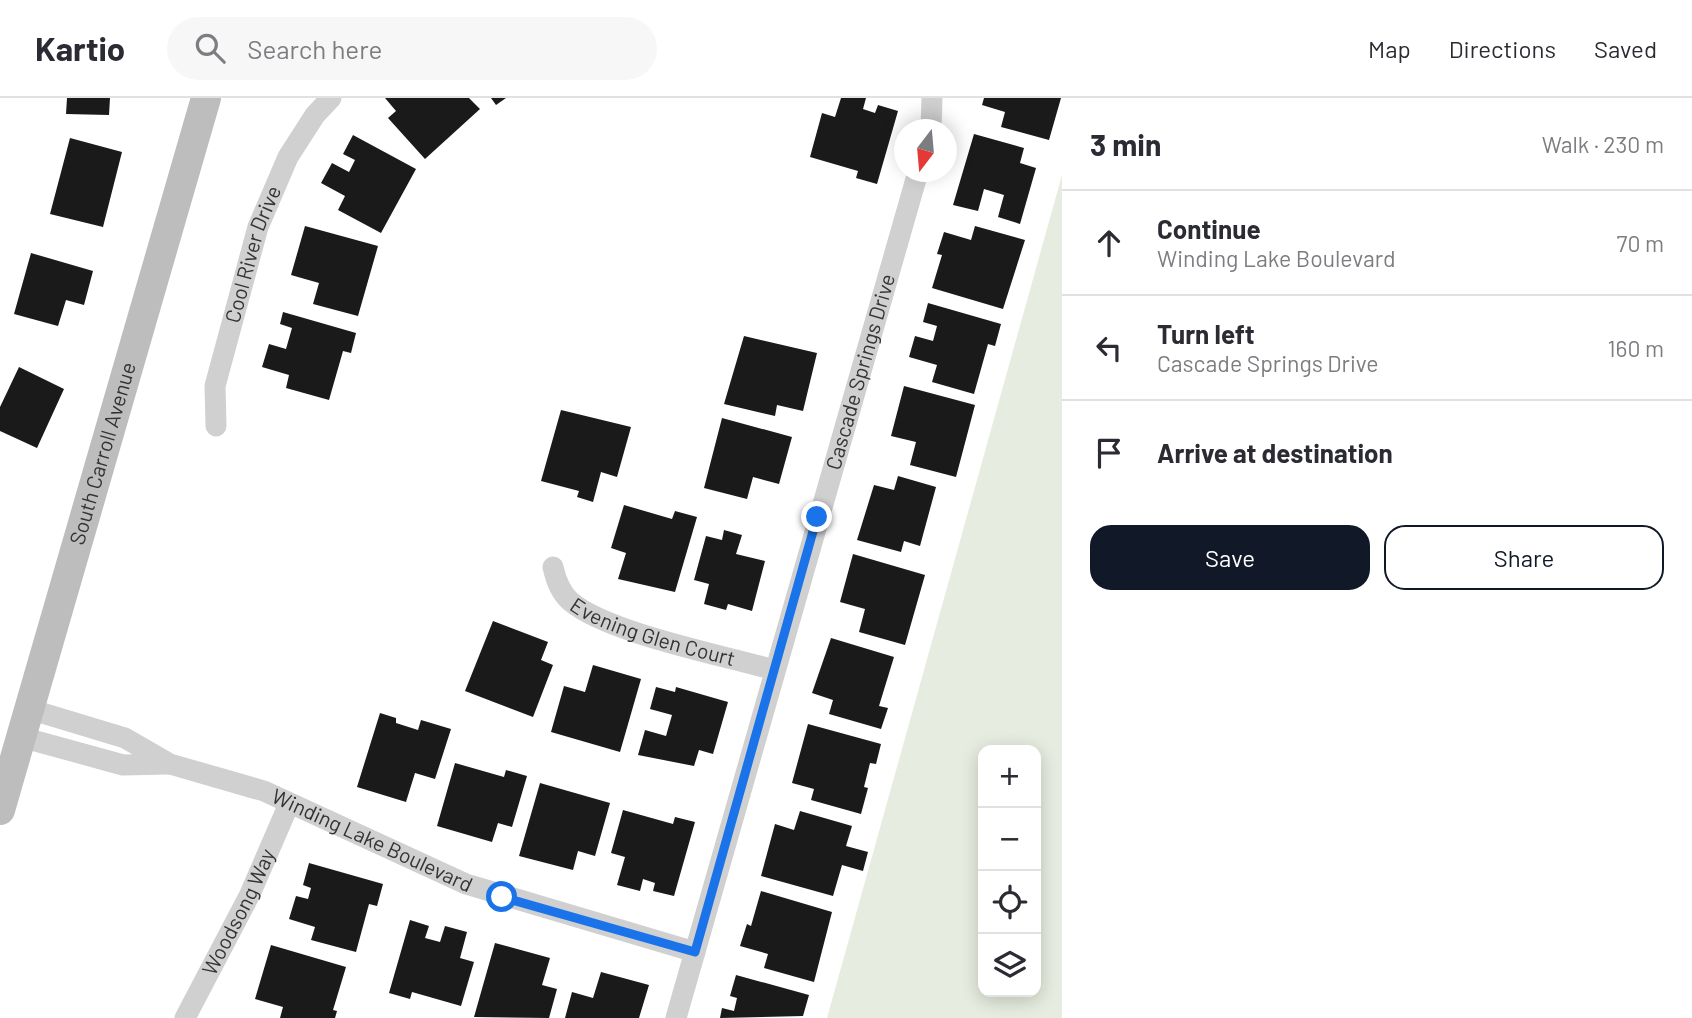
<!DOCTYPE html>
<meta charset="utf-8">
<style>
body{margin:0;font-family:Barlow,sans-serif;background:#f7f7f7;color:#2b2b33}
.controls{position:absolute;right:21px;bottom:21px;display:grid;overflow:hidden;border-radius:14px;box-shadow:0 4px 18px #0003}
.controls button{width:63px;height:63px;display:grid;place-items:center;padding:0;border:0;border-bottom:2px solid #e1e1e2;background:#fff;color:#2b2b33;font:35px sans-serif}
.compass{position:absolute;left:894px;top:21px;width:63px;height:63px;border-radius:50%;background:#fff;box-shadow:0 4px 18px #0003;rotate:196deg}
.stop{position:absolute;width:21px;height:21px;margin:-16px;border:5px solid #1a73e8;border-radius:50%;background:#fff}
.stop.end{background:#1a73e8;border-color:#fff;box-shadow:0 2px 7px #0008}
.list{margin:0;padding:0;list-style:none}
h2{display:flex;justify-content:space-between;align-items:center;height:91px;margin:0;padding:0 28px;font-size:30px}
h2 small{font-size:23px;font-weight:400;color:#7c7c81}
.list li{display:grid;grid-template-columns:46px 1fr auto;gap:21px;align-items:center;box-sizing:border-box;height:105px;padding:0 28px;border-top:2px solid #e1e1e2}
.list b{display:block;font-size:26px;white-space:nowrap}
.list p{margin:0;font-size:23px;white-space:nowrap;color:#7c7c81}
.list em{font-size:23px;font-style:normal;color:#7c7c81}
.actions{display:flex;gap:14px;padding:21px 28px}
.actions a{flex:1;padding:16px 0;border:2px solid #111827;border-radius:21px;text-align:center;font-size:24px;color:#111827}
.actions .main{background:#111827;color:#fff}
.icon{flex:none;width:38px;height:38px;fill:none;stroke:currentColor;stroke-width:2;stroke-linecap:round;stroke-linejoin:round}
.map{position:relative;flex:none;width:1062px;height:920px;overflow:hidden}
header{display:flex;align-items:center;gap:42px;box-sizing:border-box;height:98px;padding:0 35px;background:#fff;border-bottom:2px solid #e1e1e2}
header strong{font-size:33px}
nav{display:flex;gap:38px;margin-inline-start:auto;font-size:24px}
.search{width:490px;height:63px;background:#f7f7f7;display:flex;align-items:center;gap:18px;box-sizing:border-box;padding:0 24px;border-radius:38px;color:#7c7c81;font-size:26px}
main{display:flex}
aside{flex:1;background:#fff}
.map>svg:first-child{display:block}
</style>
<header>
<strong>Kartio</strong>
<div class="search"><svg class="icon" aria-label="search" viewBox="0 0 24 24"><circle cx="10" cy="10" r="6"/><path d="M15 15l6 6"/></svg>Search here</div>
<nav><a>Map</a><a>Directions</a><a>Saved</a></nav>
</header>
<main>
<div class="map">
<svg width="1062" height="920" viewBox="0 0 1062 920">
<rect width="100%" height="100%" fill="#fff"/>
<path fill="#e6ecdf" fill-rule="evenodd" d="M 1062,77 L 1062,920 L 827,920 ZM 983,652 L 1036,652 L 1036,894 L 983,894 Z"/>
<path fill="#1a1a1a" d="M 67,0 L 110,0 L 109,17 L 66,16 Z
M 385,0 L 469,0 L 480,11 L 425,61 L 388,20 L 396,13 Z
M 491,0 L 506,0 L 496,7 Z
M 841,0 L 866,0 L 863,11 L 875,15 L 878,7 L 898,13 L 877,86 L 856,80 L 858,73 L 810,59 L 822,15 L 835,19 Z
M 984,0 L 1061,0 L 1049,42 L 1001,29 L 1005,14 L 982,7 Z
M 974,36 L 1024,50 L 1020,65 L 1036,70 L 1020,126 L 998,119 L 1004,97 L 984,91 L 978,113 L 953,107 Z
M 353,37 L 416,71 L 381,135 L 338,112 L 345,98 L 321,85 L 332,65 L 349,74 L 355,62 L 343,56 Z
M 70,40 L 122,54 L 103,129 L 50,116 Z
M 305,128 L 378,148 L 358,218 L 313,206 L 319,185 L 291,177 Z
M 975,128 L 1025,142 L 1003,211 L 932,190 L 942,157 L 937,156 L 944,134 L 971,142 Z
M 31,155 L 93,173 L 84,207 L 66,202 L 58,228 L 14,216 Z
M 928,205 L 1001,226 L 995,248 L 988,246 L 974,296 L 932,284 L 937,267 L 909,259 L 915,238 L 933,243 L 937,228 L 923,224 Z
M 283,214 L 356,235 L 351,255 L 343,253 L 329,302 L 286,290 L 289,277 L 262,269 L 269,246 L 286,251 L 292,230 L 280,226 Z
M 744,238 L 817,255 L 803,313 L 777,307 L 775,318 L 724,306 Z
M 19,269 L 64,291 L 37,350 L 0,333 L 0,309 Z
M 904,288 L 975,307 L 956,379 L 910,367 L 916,344 L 891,338 Z
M 561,312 L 631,329 L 617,379 L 601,374 L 593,404 L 577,399 L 579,393 L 541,383 Z
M 722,320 L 792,339 L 779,386 L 753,379 L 747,401 L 704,390 Z
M 898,378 L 936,389 L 920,448 L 904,443 L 901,454 L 857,442 L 874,387 L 894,392 Z
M 624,407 L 672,421 L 675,413 L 697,419 L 675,494 L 618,481 L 626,455 L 611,450 Z
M 724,432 L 742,437 L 736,456 L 765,463 L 752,513 L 728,506 L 726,512 L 704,506 L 709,486 L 694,482 L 706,438 L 722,442 Z
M 853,456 L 925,477 L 905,547 L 859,534 L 865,511 L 840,504 Z
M 493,523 L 548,544 L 541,562 L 553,567 L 533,619 L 465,593 Z
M 831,540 L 894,559 L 879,608 L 888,610 L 881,631 L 829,616 L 833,602 L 812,595 Z
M 593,567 L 641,581 L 620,654 L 551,634 L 564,588 L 585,594 Z
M 656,589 L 675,594 L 676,589 L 728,604 L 713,656 L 699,652 L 694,668 L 638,657 L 645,632 L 666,638 L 672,617 L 650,611 Z
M 380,615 L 396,620 L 396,625 L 418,632 L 421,622 L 451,631 L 435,681 L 415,675 L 406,704 L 357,689 Z
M 808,626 L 881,646 L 876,666 L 870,665 L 864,689 L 868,690 L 861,716 L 811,702 L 814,691 L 792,685 Z
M 455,665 L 504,679 L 506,672 L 527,678 L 512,729 L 498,725 L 492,744 L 437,728 Z
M 540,685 L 610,705 L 595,758 L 578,753 L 573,772 L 519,758 Z
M 623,712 L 673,726 L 675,719 L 695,724 L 674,798 L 653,793 L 655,785 L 643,781 L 640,793 L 617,787 L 625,759 L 611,755 Z
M 800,713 L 852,728 L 846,748 L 868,754 L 863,773 L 842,767 L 833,798 L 761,778 L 775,726 L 794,732 Z
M 309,765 L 383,786 L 377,808 L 369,806 L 356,854 L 311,842 L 315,829 L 289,821 L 296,798 L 308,801 L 311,790 L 303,787 Z
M 761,793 L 832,814 L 814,884 L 764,870 L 768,856 L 740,848 L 747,826 L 751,828 Z
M 410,822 L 429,828 L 425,840 L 440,844 L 445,828 L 467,834 L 460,860 L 474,864 L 461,908 L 412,894 L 410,901 L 389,895 Z
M 495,845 L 550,860 L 542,887 L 557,891 L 549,920 L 474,919 Z
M 271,847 L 346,869 L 333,912 L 337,913 L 335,920 L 280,920 L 283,909 L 255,901 Z
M 601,874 L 649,887 L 639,920 L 565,920 L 572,894 L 593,900 Z
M 736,877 L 809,897 L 803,918 L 720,920 L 722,910 L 734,913 L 737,900 L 730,898 Z"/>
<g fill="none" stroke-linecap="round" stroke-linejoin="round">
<g stroke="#d0d0d0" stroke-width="21">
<path d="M 931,32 L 932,0"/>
<path id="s1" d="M 216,328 L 215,288 L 258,129 L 288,59 L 315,17 L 331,0"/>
<path id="s2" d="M 553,469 C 556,482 560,494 570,503 C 607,535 723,557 774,572"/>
<path id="s3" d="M 29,611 L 125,640 L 170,666 L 264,693 L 466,786 L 695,854"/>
<path d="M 21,639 L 123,667 L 168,666"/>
<path id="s4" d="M 185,920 L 250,796 L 289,706"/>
<path id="s5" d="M 676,920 L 918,74"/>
</g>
<path stroke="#bdbdbd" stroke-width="30" id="s6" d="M 0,712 L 206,0"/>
</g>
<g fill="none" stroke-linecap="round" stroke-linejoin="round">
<path stroke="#1a73e8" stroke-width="9" d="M 502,799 L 695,854 L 817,419"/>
</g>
<g text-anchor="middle" stroke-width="7" stroke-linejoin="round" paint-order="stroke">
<g font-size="21" fill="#333" stroke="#fff">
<text dy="7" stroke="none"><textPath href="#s1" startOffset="177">Cool River Drive</textPath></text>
<text dy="7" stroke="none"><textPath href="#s5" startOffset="672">Cascade Springs Drive</textPath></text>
<text dy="7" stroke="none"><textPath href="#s6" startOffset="371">South Carroll Avenue</textPath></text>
<text dy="7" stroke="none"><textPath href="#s2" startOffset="128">Evening Glen Court</textPath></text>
<text dy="7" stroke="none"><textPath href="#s3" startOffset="369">Winding Lake Boulevard</textPath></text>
<text dy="7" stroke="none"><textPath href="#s4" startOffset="119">Woodsong Way</textPath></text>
</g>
</g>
</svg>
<div class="controls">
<button>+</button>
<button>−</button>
<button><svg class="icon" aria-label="locate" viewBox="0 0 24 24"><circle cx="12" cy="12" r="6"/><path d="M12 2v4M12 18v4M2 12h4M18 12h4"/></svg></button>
<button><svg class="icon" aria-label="layers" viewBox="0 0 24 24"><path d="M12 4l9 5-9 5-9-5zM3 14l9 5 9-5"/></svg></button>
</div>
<svg class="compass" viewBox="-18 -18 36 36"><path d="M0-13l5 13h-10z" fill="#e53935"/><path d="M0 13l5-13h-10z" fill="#7c7c81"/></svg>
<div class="stop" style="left:502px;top:799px"></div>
<div class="stop end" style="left:817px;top:419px"></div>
</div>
<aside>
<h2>3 min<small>Walk · 230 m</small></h2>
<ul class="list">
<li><svg class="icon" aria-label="ahead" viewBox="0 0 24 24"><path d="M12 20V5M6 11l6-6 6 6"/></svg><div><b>Continue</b><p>Winding Lake Boulevard</p></div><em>70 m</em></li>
<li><svg class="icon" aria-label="left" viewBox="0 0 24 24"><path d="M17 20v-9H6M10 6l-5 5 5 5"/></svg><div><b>Turn left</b><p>Cascade Springs Drive</p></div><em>160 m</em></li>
<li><svg class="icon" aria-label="arrive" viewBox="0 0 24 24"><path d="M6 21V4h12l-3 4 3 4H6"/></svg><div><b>Arrive at destination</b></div></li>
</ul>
<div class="actions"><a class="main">Save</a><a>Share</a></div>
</aside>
</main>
